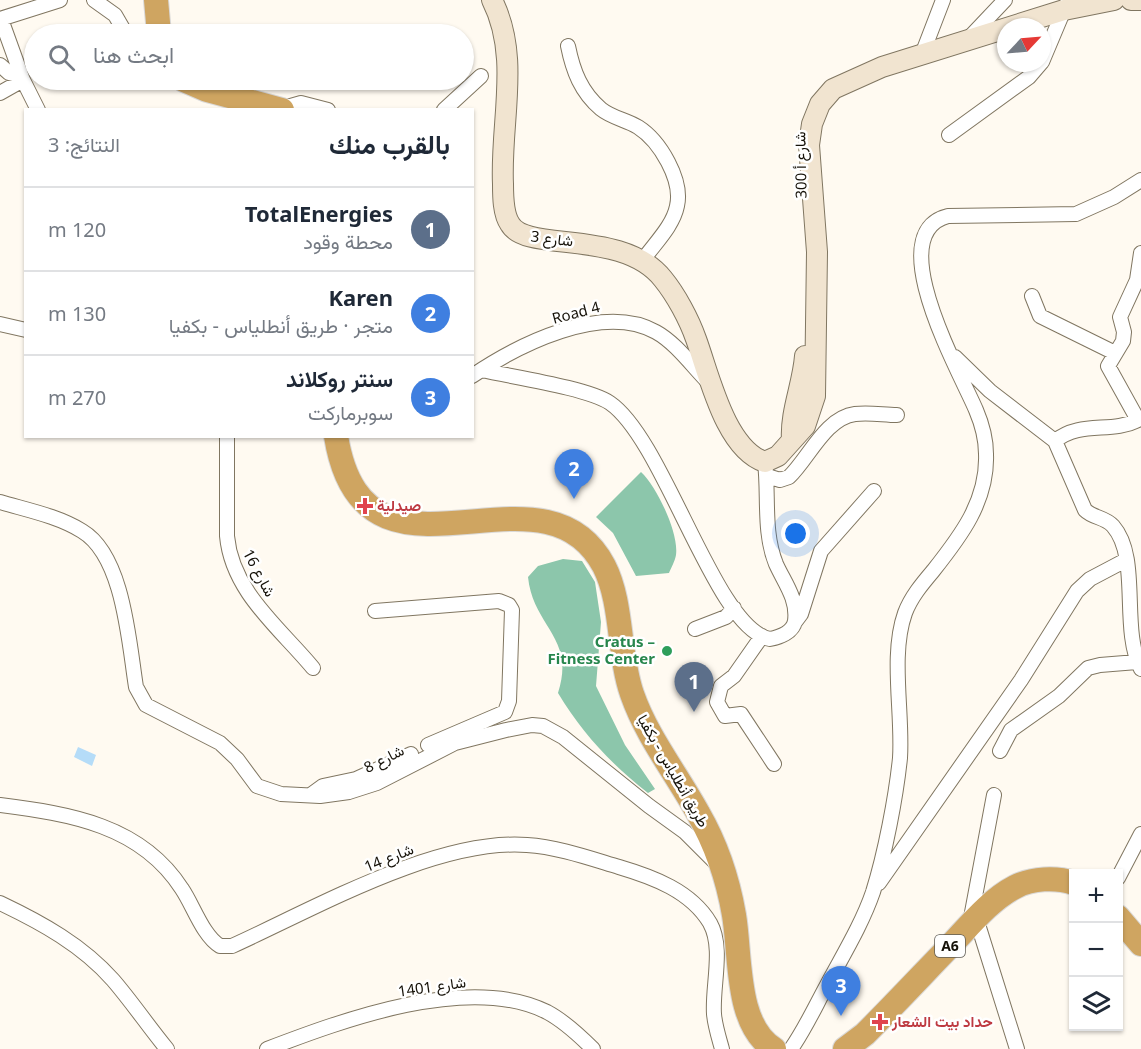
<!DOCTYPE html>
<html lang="ar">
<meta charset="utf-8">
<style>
body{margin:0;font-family:"Noto Sans",Vazirmatn,sans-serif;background:#f2f2f3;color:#1f2937;direction:rtl}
.controls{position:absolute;right:18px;bottom:18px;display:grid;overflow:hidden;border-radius:0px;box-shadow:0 2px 4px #0004}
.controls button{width:54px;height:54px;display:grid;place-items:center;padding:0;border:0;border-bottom:2px solid #e0e1e3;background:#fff;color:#1f2937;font:30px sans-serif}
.compass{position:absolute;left:997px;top:18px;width:54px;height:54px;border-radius:50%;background:#fff;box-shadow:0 2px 4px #0004;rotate:64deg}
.you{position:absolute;left:796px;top:534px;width:21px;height:21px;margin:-15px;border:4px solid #fff;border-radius:50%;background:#1a73e8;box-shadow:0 0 0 9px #1a73e833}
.badge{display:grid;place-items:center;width:39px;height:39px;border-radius:50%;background:#1b5a90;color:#fff;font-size:20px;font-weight:700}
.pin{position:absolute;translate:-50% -50px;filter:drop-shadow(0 2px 3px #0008)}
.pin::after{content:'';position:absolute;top:32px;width:21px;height:18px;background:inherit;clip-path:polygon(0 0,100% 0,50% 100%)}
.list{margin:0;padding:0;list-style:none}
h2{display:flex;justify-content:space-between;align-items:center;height:78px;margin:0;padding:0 24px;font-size:26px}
h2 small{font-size:20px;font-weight:400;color:#747a83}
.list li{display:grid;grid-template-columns:39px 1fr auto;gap:18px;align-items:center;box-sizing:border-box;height:84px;padding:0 24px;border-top:2px solid #e0e1e3}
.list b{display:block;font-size:22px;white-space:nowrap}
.list p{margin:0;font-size:20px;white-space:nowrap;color:#747a83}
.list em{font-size:20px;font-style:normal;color:#747a83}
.icon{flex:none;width:33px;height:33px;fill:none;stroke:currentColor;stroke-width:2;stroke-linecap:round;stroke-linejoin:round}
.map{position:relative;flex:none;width:1141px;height:1049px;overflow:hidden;direction:ltr}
.search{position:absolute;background:#fff;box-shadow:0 2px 4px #0004;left:24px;top:24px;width:450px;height:66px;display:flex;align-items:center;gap:15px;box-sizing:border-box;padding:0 21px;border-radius:33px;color:#747a83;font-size:22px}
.panel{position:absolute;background:#fff;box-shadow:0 2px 4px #0004;left:24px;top:108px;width:450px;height:330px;border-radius:0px;direction:rtl}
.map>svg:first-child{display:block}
</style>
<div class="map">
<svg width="1141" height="1049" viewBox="0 0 1141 1049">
<rect width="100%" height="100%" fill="#fffaf1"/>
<path fill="#8cc6ab" d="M 641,472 C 657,487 679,533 676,555 C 675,561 671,568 669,573 L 636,576 L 613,533 L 596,517 Z
M 563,559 L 582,561 L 595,582 L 601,622 L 596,686 L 625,745 L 655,789 L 648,793 C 611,764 582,733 558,693 C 576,637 533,627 528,577 L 538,566 Z"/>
<path fill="#b5dcf8" d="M 78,747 L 96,755 L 92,766 L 74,757 Z"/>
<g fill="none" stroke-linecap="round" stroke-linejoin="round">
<g stroke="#807661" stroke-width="16">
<path id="street" d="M 94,0 L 115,15 L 126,34
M 0,19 L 60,0
M 1,19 L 23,80 L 38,110
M 969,38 L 1005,0
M 568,46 C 573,71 581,92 601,109 C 612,118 627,120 638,127 C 660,141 683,180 677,206 C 673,226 655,243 643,260
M 923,52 L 943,0
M 1042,62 L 1066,5
M 0,65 L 9,73 L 21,76
M 0,93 L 23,80
M 280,109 L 301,103 L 328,110
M 444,110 L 481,76
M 949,135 L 1029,77 L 1041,63
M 1032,296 L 1040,316 L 1115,353
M 0,324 L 26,330
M 955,357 L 990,391 L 1055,441 L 1085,510 C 1093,518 1105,517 1113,526 C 1141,558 1120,628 1141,669
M 482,370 C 512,377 588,388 610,403 C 665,441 715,629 770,639 C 780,637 793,632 795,621 C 798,599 784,582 776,564 C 763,532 769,496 765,462
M 472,376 C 518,345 602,302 656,332 C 676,343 693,367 709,383
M 227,436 L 227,536 C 232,592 280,628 313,668
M 1055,441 C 1081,420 1111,434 1138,420 L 1108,366 L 1123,341 L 1124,332 L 1120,317 L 1137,280 L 1141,253
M 767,476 L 780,480 L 789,477 C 809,458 825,418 855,414 C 869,412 884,415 897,415
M 0,502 C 27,510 58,516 82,531 C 124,556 129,644 136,687 L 146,705 L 220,743 L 237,759 L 257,786 L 281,794 L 320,796 L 349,792 L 377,783 L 455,743 L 506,730 L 532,725 L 543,726 L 563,737 L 649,806 L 685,832 L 715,862
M 375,611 L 499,601 L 509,605 L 512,610 L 509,701 L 505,712 L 428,745
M 795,622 L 801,614 L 821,551 L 874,491
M 695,629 L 726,617 L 734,608
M 762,636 L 734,676 L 721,686 L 717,702 L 725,716 L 741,714 L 774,764
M 1000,751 L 1011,730 L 1059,696 L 1088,668 L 1100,665 L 1137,662
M 312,794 L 323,786 L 356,779 L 411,754
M 0,805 C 70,814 141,825 182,889 C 193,905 203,936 220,946 L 232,946 C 314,909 437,838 527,845 C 558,847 589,858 619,867 C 653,877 691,891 710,923 C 724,948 712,986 714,1014 C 715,1026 719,1038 722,1049
M 1118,878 L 1141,834
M 879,883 L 1021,680 L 1077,591 L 1090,579 L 1126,560
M 0,903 C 42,923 82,945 113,980 C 132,1002 148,1026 167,1049
M 976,918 L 1017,1049
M 970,923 L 994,795
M 267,1049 C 343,1020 469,973 547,1012 C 564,1021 579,1035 593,1049
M 791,1049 C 805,1029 815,1007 827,985 C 843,955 862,924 873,892 C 885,854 896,797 900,758 C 903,713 890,655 905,613 C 911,597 922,584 933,571 C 960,537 988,501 986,454 C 986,439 982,424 976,410 C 961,374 880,233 948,216 L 1076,214 L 1114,197 L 1141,180"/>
</g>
<g stroke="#807661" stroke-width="22">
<path id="secondary" d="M 492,0 C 521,57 500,122 503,184 C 503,196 503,214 510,224 C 526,253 623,228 663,279 C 676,295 689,319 696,339 C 709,374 725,449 765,462 L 778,456 L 805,426 L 815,396 L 817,252 L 809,145 L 812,124 L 820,104 L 833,89 L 882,67 L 1064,10 L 1114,0
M 1131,0 L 1141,0
M 792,440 C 790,412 803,384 805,356"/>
</g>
<g stroke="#dad9d8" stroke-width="26">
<path id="highway" d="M 156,0 L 159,34
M 184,80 L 207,90 L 282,110
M 336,436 C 364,612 542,448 604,566 C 623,603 618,654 632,694 C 647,737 676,773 698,813 C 716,844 728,880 734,915 C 741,956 735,1025 774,1049
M 1118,917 L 1141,944
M 845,1049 L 865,1034 C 894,1005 922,975 951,945 C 970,925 990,900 1015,887 C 1032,878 1056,877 1074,883"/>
</g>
<use href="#street" stroke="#fff" stroke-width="14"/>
<use href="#secondary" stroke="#f1e4d0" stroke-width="20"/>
<use href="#highway" stroke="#cfa561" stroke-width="24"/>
</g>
<g fill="#e0444e" stroke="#fff" stroke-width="2">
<path d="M362 497h6v6h6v6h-6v6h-6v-6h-6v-6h6z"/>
<path d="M877 1013h6v6h6v6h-6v6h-6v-6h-6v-6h6z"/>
</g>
<circle fill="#2e9e5b" stroke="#fff" stroke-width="2" cx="667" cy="651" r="6"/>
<g text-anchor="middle" stroke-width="5" stroke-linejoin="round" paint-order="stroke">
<rect fill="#fff" stroke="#5c5953" stroke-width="1.5" x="935" y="935" width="30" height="22" rx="4.5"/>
<g font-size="14" font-weight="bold" fill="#161209">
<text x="950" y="951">A6</text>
</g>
<g font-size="15" fill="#161209" stroke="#fff">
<text transform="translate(801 165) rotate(-91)" y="5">شارع أ 300</text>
<text transform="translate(552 239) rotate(7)" y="5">شارع 3</text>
<text transform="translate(576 313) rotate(-15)" y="5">Road 4</text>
<text transform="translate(259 573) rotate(62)" y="5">شارع 16</text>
<text transform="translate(384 759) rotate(-27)" y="5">شارع 8</text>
<text transform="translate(673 771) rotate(60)" y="5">طريق أنطلياس - بكفيا</text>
<text transform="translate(389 858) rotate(-22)" y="5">شارع 14</text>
<text transform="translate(432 987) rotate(-8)" y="5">شارع 1401</text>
</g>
<g font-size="15" font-weight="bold" fill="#be3a42" stroke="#fff" text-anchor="start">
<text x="377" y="511">صيدلية</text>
<text x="892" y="1027">حداد بيت الشعار</text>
</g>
<g font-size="15" font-weight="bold" fill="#27864d" stroke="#fff" text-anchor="end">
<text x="655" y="647">Cratus –<tspan x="655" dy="17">Fitness Center</tspan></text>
</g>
</g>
</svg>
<div class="controls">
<button>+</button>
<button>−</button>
<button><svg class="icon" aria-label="layers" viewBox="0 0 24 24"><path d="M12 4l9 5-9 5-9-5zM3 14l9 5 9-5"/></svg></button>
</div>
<svg class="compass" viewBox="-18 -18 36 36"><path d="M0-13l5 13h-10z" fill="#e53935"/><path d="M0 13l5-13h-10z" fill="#747a83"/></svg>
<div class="you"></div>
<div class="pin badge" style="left:694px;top:712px;background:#5c6f8a">1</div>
<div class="pin badge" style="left:574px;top:499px;background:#3f7fe0">2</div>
<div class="pin badge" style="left:841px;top:1016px;background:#3f7fe0">3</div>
<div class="search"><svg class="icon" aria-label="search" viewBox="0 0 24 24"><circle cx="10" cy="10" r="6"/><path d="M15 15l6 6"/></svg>ابحث هنا</div>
<section class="panel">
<h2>بالقرب منك<small>النتائج: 3</small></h2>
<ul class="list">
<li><span class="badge" style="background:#5c6f8a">1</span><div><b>TotalEnergies</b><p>محطة وقود</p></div><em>120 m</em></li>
<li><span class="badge" style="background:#3f7fe0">2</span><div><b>Karen</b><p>متجر · طريق أنطلياس - بكفيا</p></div><em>130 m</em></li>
<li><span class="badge" style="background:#3f7fe0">3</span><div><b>سنتر روكلاند</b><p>سوبرماركت</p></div><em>270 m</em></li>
</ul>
</section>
</div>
